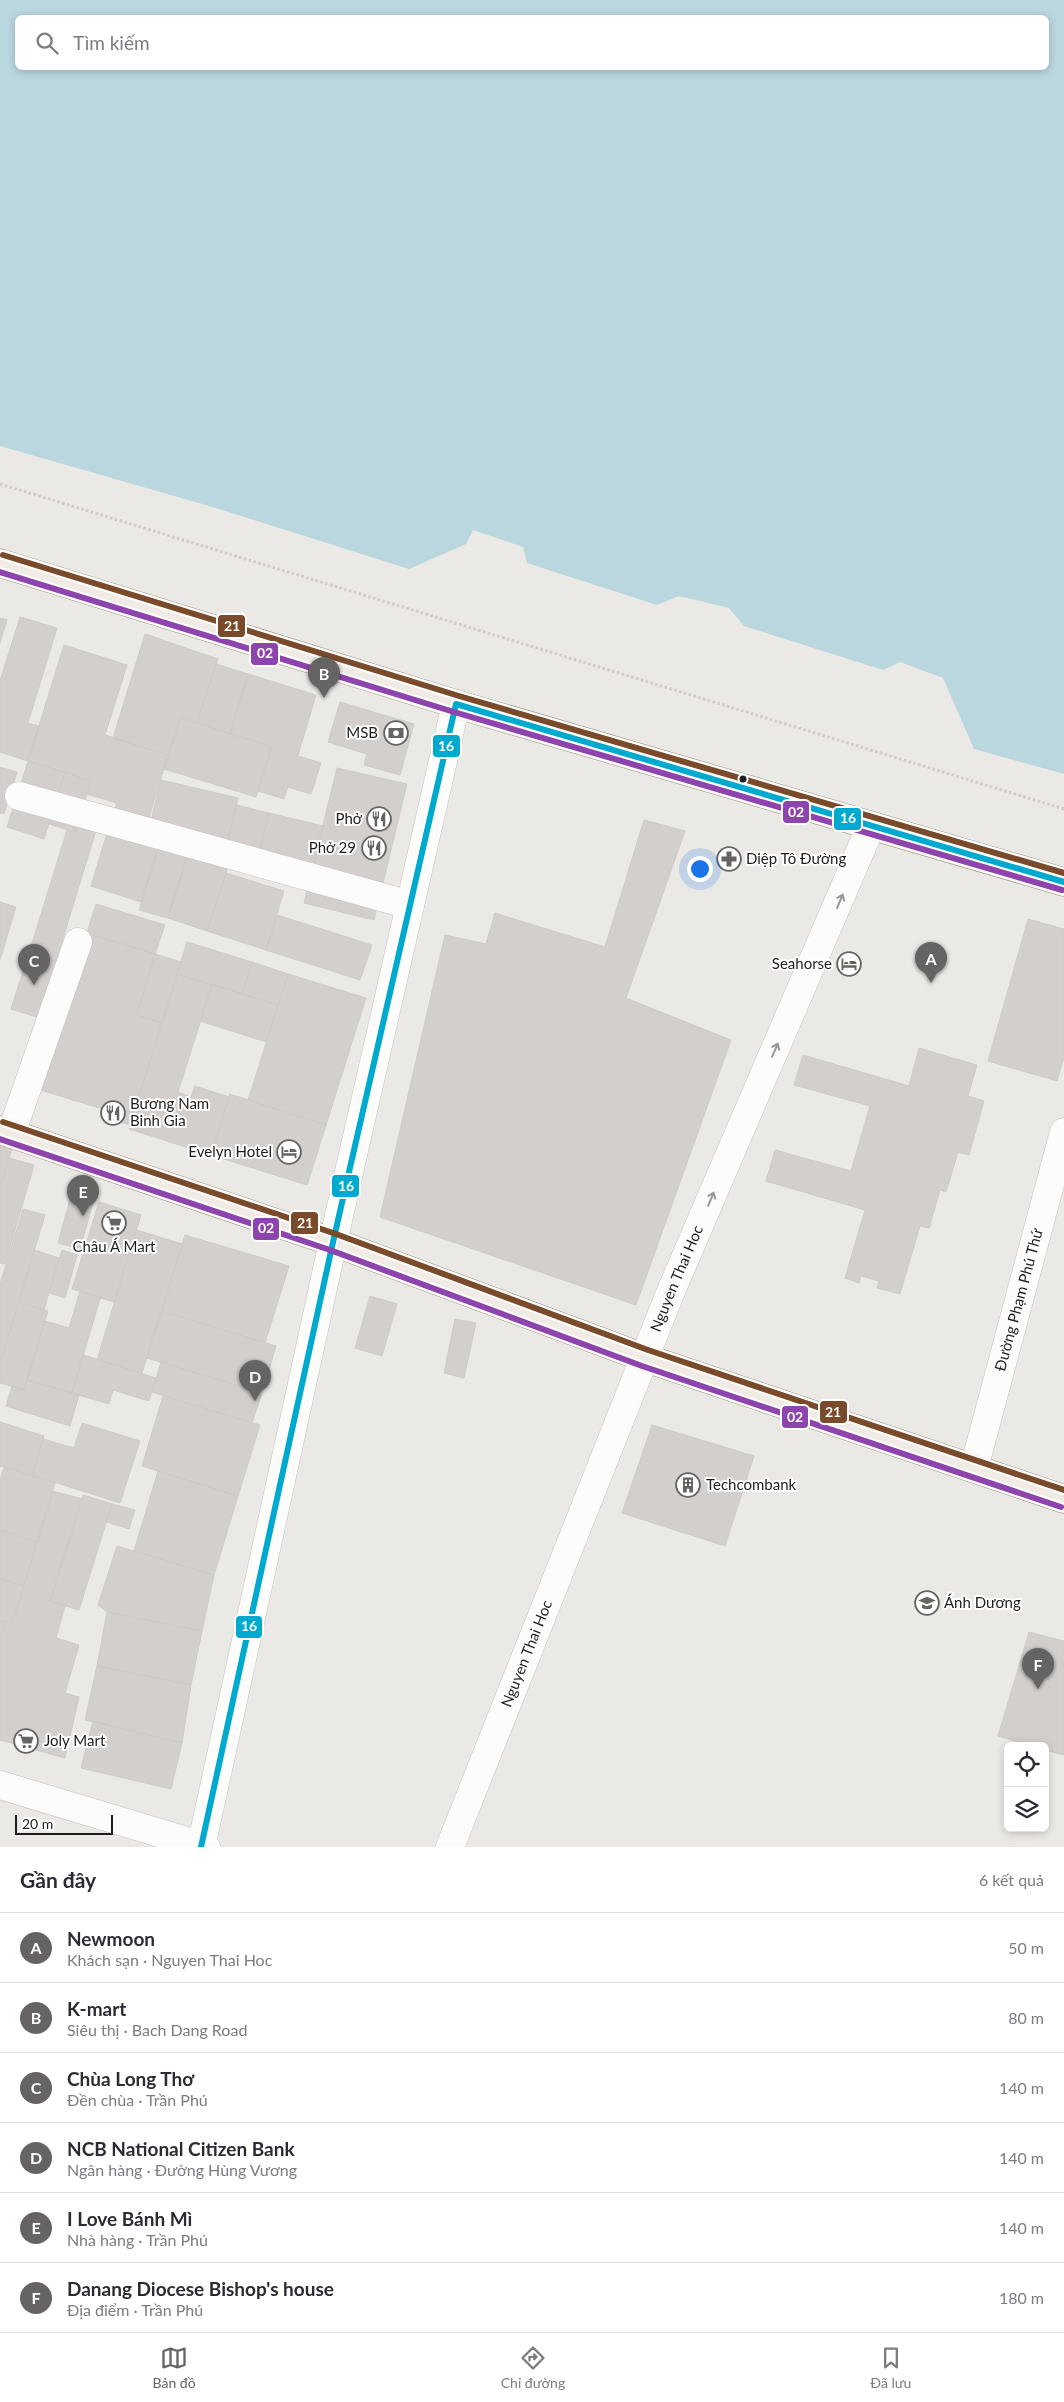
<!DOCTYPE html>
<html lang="vi">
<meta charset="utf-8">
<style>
body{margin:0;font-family:Lato,sans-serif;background:#f2f2f3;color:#2b2b33}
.controls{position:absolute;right:15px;bottom:15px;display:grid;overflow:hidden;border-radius:8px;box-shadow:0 2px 8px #0003}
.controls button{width:45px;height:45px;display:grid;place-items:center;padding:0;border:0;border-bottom:1px solid #e1e1e2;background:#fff;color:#2b2b33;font:25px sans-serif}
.scale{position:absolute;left:15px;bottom:12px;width:98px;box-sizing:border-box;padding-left:5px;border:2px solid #1d1d1d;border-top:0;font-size:14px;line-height:18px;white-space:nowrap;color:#1d1d1d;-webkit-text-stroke:4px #fff;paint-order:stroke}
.you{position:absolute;left:699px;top:868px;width:18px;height:18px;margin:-12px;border:4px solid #fff;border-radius:50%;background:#1a73e8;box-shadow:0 0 0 8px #1a73e833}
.badge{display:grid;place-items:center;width:32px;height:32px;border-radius:50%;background:#656463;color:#fff;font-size:16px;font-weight:700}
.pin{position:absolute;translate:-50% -41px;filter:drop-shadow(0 1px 2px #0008)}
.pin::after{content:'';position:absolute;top:26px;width:18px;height:15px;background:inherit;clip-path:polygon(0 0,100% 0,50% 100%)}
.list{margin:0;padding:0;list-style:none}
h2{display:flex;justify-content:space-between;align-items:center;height:65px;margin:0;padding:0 20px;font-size:21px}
h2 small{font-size:16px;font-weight:400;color:#7c7c81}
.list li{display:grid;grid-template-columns:32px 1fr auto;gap:15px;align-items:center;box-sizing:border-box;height:70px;padding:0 20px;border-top:1px solid #e1e1e2}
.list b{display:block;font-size:19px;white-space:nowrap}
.list p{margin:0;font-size:16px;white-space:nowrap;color:#7c7c81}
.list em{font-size:16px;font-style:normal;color:#7c7c81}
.icon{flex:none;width:28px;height:28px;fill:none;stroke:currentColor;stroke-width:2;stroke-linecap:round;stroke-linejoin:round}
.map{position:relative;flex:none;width:1064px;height:1847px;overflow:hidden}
.search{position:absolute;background:#fff;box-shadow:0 2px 8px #0003;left:15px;right:15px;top:15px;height:55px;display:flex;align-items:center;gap:12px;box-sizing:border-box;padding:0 18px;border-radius:8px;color:#7c7c81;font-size:19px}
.sheet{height:485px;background:#fff}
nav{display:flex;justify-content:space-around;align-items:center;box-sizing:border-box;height:70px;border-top:1px solid #e1e1e2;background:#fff;font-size:14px;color:#7c7c81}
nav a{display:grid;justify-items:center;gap:2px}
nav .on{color:#656463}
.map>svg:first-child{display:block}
</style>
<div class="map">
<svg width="1064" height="1847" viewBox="0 0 1064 1847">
<rect width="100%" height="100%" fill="#ebe9e6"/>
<path fill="#bad6de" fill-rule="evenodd" d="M 0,0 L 1064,0 L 1064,774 L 974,749 L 943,678 L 900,662 L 883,670 L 744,626 L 729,608 L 679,596 L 657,605 L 527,563 L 523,547 L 473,530 L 466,544 L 409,569 L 216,508 L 0,446 ZM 18,18 L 1046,18 L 1046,68 L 18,68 Z"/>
<path fill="#d2cfcd" stroke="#cecbc7" d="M 20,617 L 57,628 L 28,723 L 39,726 L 28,761 L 0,752 L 0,681 Z
M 0,618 L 7,620 L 0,643 Z
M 145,634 L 218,659 L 197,723 L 180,718 L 168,755 L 113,738 Z
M 64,645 L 127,665 L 105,735 L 168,755 L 145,831 L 111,820 L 117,803 L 87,794 L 91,781 L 28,761 Z
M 216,664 L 248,674 L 230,734 L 197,723 Z
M 248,674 L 316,695 L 298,755 L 230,734 Z
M 340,702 L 414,724 L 400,775 L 364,765 L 367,754 L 328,742 Z
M 180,718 L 272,746 L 256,797 L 164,769 Z
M 271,748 L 321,763 L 311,794 L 288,787 L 284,799 L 258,791 Z
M 28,761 L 65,772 L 44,839 L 7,827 Z
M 0,767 L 17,772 L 4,814 L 0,813 Z
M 337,768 L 407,784 L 374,920 L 304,903 Z
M 65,772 L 91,781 L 75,832 L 49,824 Z
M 161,780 L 238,798 L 227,843 L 150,824 Z
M 83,805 L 102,811 L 56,961 L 29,953 L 67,830 L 75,832 Z
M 236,805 L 269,813 L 257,861 L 225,854 Z
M 269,813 L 323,826 L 312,874 L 257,861 Z
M 111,820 L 162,836 L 141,902 L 91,886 Z
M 644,820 L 685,831 L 626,998 L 731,1040 L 636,1305 L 380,1217 L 445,935 L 486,944 L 495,913 L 605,947 Z
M 162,837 L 190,846 L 168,918 L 139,910 Z
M 190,846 L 231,858 L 207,931 L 168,918 Z
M 226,873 L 284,891 L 266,950 L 207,931 Z
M 0,902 L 16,907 L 0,960 Z
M 96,904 L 165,925 L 155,954 L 87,933 Z
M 277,915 L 372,945 L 360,980 L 266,950 Z
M 1028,919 L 1064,929 L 1064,1057 L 1057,1081 L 988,1061 Z
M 83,932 L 155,954 L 137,1015 L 162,1023 L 130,1125 L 104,1117 L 106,1110 L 34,1088 Z
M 187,942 L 252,962 L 242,994 L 177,974 Z
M 29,953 L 58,961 L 40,1018 L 11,1009 Z
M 155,954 L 181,962 L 162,1023 L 137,1015 Z
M 252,962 L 288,974 L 278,1005 L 242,994 Z
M 177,974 L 212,985 L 178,1092 L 191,1097 L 195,1086 L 229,1097 L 211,1155 L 129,1129 Z
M 288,974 L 366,998 L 326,1125 L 248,1100 Z
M 212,984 L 278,1005 L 266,1042 L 200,1021 Z
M 919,1048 L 977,1065 L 968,1096 L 984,1101 L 969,1155 L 958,1152 L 946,1192 L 940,1190 L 929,1228 L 920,1226 L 900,1294 L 877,1288 L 879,1281 L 861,1276 L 859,1283 L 845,1278 L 865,1210 L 766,1181 L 775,1150 L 851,1171 L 870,1106 L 794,1085 L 803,1055 L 909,1086 Z
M 230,1094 L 326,1125 L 307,1185 L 211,1155 Z
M 0,1145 L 12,1148 L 0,1187 Z
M 9,1158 L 34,1165 L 5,1264 L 0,1263 L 0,1187 Z
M 72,1192 L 94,1199 L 80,1249 L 58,1243 Z
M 99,1202 L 141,1215 L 114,1302 L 72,1289 Z
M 23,1209 L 45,1215 L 0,1364 L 0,1284 Z
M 136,1230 L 182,1244 L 142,1373 L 97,1360 Z
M 185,1235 L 289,1266 L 265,1343 L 162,1311 Z
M 34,1250 L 59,1258 L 44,1310 L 19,1302 Z
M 62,1250 L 77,1255 L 65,1298 L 49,1293 Z
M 80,1291 L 102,1298 L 100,1299 L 72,1393 L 27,1380 L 45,1321 L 69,1328 Z
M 370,1296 L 397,1304 L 382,1356 L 355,1348 Z
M 19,1302 L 48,1311 L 24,1390 L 0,1383 L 0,1364 Z
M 162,1311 L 276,1346 L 262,1393 L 147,1358 Z
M 455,1319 L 476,1323 L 464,1378 L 444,1373 Z
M 83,1355 L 156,1378 L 149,1401 L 113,1390 L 109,1404 L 72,1393 Z
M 161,1362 L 262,1393 L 252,1423 L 152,1392 Z
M 27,1380 L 79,1395 L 70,1426 L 6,1406 L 12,1386 L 24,1390 Z
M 163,1396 L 260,1425 L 238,1496 L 142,1466 Z
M 0,1422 L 44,1436 L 32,1475 L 0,1466 Z
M 82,1423 L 140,1441 L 120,1503 L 32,1475 L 43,1439 L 74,1448 Z
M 652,1425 L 754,1456 L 725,1546 L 622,1513 Z
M 4,1467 L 55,1483 L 37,1542 L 0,1530 L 0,1480 Z
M 158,1471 L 238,1496 L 214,1575 L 134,1551 Z
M 53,1491 L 82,1499 L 50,1601 L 65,1606 L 56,1638 L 79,1645 L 65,1693 L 79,1697 L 65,1758 L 0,1740 L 0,1638 L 5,1622 L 12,1624 Z
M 83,1495 L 112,1504 L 79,1610 L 50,1601 Z
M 112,1504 L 135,1510 L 129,1529 L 107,1522 Z
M 0,1530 L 37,1542 L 24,1586 L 0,1579 Z
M 117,1546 L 214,1575 L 202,1631 L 107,1612 L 98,1605 Z
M 0,1579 L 24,1586 L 12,1624 L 0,1621 Z
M 107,1612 L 202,1631 L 191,1685 L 97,1666 Z
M 0,1621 L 5,1622 L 0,1638 Z
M 1029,1632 L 1064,1641 L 1064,1755 L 1045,1750 L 1045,1746 L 1031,1746 L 998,1736 Z
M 97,1666 L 191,1685 L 182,1743 L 85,1720 Z
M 93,1721 L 182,1743 L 171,1789 L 81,1768 Z"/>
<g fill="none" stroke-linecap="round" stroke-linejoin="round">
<g stroke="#c4c3c2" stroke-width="29">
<g id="minor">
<path d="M 19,796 L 410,905"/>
<path d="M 11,1134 L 78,942"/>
<path id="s1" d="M 974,1468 L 1064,1132"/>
<path d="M 0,1785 L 206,1847"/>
<path d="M 201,1847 L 333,1242 L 456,704"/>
<path id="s2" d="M 450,1847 L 671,1291 L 871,826"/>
</g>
</g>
<g stroke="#a09684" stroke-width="29">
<path id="major" d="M 0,563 L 456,704 L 1064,882
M 0,1130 L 333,1242 L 645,1358 L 1064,1499"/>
</g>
<path stroke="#d5c8c6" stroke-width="3" stroke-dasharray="2.5 2.5" stroke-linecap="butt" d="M 0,484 L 1064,809"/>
<use href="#minor" stroke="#fcfcfb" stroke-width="28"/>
<use href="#major" stroke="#f0ebe4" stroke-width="28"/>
<g stroke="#fff" stroke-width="10">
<path id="bus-1" d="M 201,1847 L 333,1242 L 456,704 L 1064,882"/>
</g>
<g stroke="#fff" stroke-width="10">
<path id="bus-2" d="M 0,572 L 454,712 L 1062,890
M 0,1139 L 330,1250 L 642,1366 L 1061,1507"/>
</g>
<g stroke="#fff" stroke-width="10">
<path id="bus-3" d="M 3,555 L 459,696 L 1064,873
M 3,1122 L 336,1234 L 648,1350 L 1064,1490"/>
</g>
<use href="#bus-1" stroke="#00a9ce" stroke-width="6"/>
<use href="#bus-2" stroke="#8e44ad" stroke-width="6"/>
<use href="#bus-3" stroke="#7a4b2a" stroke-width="6"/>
</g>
<defs><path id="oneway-shaft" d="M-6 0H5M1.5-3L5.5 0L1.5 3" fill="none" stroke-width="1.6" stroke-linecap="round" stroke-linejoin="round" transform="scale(1.25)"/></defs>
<g stroke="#989897">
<use href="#oneway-shaft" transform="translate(840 901) rotate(-67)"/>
<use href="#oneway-shaft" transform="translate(775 1050) rotate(-67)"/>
<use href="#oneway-shaft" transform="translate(711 1199) rotate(-67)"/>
</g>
<defs>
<g id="bank-ring" transform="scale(1.25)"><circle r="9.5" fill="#fff" stroke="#656463" stroke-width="1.5"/><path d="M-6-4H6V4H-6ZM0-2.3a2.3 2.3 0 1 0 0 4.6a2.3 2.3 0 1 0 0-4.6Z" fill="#656463"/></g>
<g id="restaurant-ring" transform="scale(1.25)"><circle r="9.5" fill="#fff" stroke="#656463" stroke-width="1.5"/><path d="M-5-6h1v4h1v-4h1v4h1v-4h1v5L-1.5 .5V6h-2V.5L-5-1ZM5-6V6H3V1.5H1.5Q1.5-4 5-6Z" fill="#656463"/></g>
<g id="pharmacy-ring" transform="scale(1.25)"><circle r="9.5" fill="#fff" stroke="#656463" stroke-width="1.5"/><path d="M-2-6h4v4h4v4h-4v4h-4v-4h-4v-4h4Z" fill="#656463"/></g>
<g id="hotel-ring" transform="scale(1.25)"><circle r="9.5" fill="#fff" stroke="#656463" stroke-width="1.5"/><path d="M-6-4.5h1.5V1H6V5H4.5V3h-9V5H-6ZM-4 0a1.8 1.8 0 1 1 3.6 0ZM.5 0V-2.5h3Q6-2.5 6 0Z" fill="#656463"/></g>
<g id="supermarket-ring" transform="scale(1.25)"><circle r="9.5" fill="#fff" stroke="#656463" stroke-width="1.5"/><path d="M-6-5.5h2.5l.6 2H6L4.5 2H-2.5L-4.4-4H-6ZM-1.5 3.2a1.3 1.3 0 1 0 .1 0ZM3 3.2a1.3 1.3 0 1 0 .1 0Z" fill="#656463"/></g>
<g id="building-ring" transform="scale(1.25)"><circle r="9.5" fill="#fff" stroke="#656463" stroke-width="1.5"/><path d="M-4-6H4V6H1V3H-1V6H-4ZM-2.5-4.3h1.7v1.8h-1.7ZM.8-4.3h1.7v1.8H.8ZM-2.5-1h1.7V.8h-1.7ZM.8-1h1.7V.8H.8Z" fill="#656463"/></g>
<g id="school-ring" transform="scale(1.25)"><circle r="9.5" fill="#fff" stroke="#656463" stroke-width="1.5"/><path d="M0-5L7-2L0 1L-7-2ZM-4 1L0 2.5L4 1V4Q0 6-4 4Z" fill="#656463"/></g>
</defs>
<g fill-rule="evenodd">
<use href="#bank-ring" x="396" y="733"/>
<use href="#restaurant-ring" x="379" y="819"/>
<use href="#restaurant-ring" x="374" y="848"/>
<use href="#pharmacy-ring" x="729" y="859"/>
<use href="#hotel-ring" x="849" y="964"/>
<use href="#restaurant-ring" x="113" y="1113"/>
<use href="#hotel-ring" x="289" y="1152"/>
<use href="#supermarket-ring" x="114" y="1223"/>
<use href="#building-ring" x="688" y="1485"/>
<use href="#school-ring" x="927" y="1603"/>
<use href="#supermarket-ring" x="26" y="1741"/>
</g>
<circle fill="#1d1d1d" stroke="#fff" stroke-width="2" cx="743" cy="779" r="4.5"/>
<g text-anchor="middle" stroke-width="4" stroke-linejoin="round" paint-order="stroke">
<g font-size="15" fill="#1d1d1d" stroke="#fff" text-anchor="end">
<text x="378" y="738">MSB</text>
<text x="362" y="824">Phở</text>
<text x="356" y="853">Phở 29</text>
<text x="746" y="864" text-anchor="start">Diệp Tô Đường</text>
<text x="832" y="969">Seahorse</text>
<text x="130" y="1109" text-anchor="start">Bương Nam<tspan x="130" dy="17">Binh Gia</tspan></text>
<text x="272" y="1157">Evelyn Hotel</text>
<text x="114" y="1252" text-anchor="middle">Châu Á Mart</text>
<text x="706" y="1490" text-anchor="start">Techcombank</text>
<text x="944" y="1608" text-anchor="start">Ánh Dương</text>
<text x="44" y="1746" text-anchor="start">Joly Mart</text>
</g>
<g font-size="15" fill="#1d1d1d" stroke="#fff">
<text dy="5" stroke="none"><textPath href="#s2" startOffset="612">Nguyen Thai Hoc</textPath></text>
<text dy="5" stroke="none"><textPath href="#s1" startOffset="174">Đường Phạm Phú Thứ</textPath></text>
<text dy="5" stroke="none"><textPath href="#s2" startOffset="208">Nguyen Thai Hoc</textPath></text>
</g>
</g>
<g stroke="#fff" stroke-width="2">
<rect x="217" y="614" width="29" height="24" rx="5" fill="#7a4b2a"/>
<rect x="250" y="642" width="29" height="24" rx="5" fill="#8e44ad"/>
<rect x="432" y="734" width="29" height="24" rx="5" fill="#00a9ce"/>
<rect x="782" y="800" width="28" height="24" rx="5" fill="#8e44ad"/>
<rect x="833" y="807" width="29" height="24" rx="5" fill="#00a9ce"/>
<rect x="331" y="1174" width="29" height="24" rx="5" fill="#00a9ce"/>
<rect x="290" y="1211" width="29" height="24" rx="5" fill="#7a4b2a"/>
<rect x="252" y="1217" width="28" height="24" rx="5" fill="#8e44ad"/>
<rect x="819" y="1400" width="29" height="24" rx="5" fill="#7a4b2a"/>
<rect x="781" y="1405" width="28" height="24" rx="5" fill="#8e44ad"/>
<rect x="235" y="1615" width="28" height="24" rx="5" fill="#00a9ce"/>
</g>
<g font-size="14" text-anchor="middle" font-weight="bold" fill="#fff">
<text x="232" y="631">21</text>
<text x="265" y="658">02</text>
<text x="446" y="751">16</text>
<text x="796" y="817">02</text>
<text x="848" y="823">16</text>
<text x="346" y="1191">16</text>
<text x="305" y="1228">21</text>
<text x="266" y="1233">02</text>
<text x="833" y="1417">21</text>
<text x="795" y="1422">02</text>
<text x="249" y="1631">16</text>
</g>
</svg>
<div class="controls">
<button><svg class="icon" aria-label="locate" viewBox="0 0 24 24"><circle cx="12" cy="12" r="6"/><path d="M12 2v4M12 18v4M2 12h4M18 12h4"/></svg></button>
<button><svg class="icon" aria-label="layers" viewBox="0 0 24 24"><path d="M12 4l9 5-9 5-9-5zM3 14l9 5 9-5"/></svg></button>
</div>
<div class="scale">20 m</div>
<div class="you"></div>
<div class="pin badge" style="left:931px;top:983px">A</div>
<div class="pin badge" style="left:324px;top:698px">B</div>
<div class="pin badge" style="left:34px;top:985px">C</div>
<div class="pin badge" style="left:255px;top:1401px">D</div>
<div class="pin badge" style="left:83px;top:1216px">E</div>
<div class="pin badge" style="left:1038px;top:1689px">F</div>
<div class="search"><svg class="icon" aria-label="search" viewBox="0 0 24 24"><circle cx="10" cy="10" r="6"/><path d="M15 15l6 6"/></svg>Tìm kiếm</div>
</div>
<section class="sheet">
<h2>Gần đây<small>6 kết quả</small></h2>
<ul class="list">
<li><span class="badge">A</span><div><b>Newmoon</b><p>Khách sạn · Nguyen Thai Hoc</p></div><em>50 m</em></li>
<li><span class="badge">B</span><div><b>K-mart</b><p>Siêu thị · Bach Dang Road</p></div><em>80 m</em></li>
<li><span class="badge">C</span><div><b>Chùa Long Thơ</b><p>Đền chùa · Trần Phú</p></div><em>140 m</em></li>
<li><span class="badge">D</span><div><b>NCB National Citizen Bank</b><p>Ngân hàng · Đường Hùng Vương</p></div><em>140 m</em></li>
<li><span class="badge">E</span><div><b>I Love Bánh Mì</b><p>Nhà hàng · Trần Phú</p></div><em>140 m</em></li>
<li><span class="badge">F</span><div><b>Danang Diocese Bishop's house</b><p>Địa điểm · Trần Phú</p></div><em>180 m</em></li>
</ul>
</section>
<nav>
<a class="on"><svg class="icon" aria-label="map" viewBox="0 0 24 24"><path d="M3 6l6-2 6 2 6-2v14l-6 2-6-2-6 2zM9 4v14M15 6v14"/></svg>Bản đồ</a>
<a><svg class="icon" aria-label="directions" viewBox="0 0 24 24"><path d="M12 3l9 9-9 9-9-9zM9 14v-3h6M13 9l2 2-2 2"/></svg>Chỉ đường</a>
<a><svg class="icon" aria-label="saved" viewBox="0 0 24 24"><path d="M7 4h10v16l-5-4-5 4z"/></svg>Đã lưu</a>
</nav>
